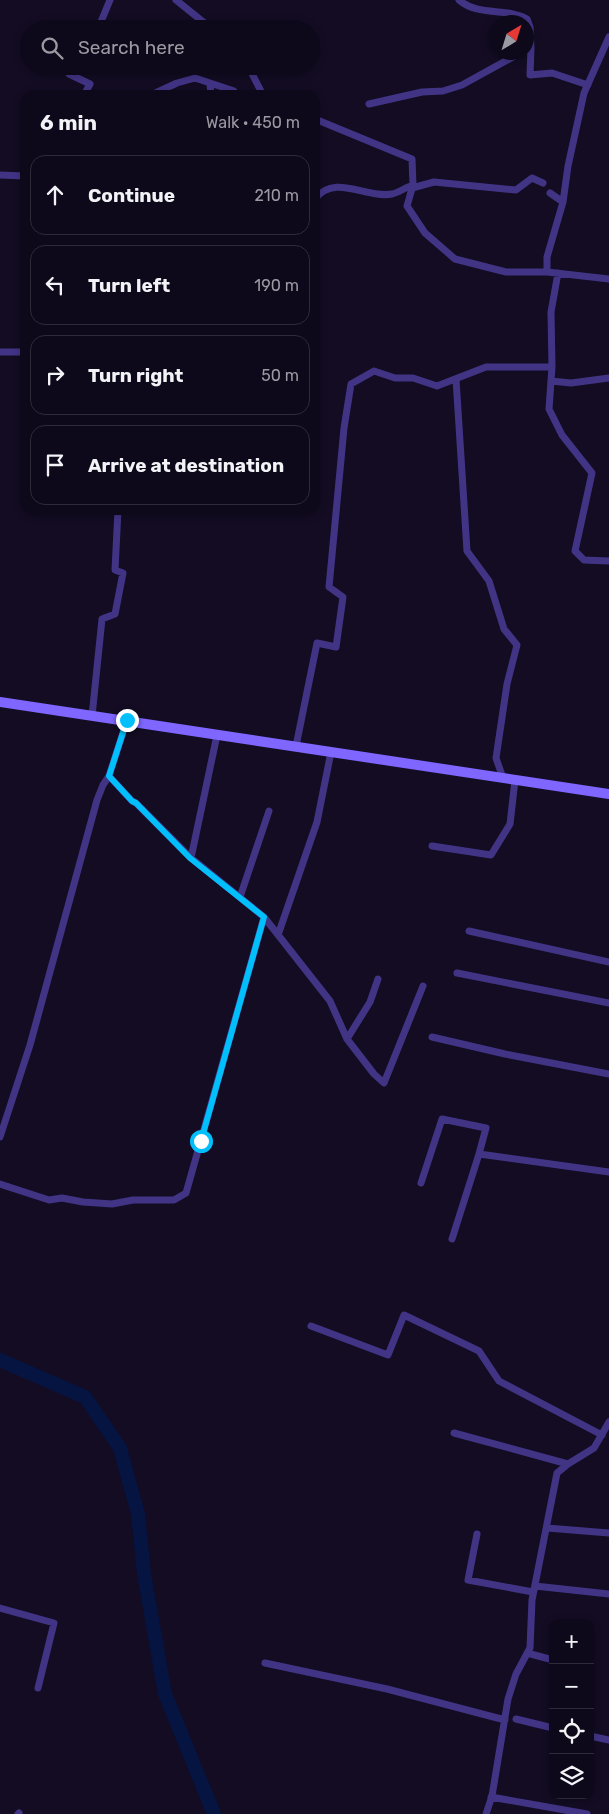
<!DOCTYPE html>
<meta charset="utf-8">
<style>
body{margin:0;font-family:Rubik,sans-serif;background:#1c1727;color:#f1f3f6}
.controls{position:absolute;right:15px;bottom:15px;display:grid;overflow:hidden;border-radius:10px;box-shadow:0 2px 8px #0003}
.controls button{width:45px;height:45px;display:grid;place-items:center;padding:0;border:0;border-bottom:1px solid #2e2a39;background:#0e091a;color:#f1f3f6;font:25px sans-serif}
.compass{position:absolute;left:489px;top:15px;width:45px;height:45px;border-radius:50%;background:#0e091a;box-shadow:0 2px 8px #0003;rotate:38deg}
.stop{position:absolute;width:15px;height:15px;margin:-11px;border:4px solid #00bffa;border-radius:50%;background:#fff}
.stop.end{background:#00bffa;border-color:#fff;box-shadow:0 1px 5px #0008}
.list{margin:0;padding:0;list-style:none}
h2{display:flex;justify-content:space-between;align-items:center;height:65px;margin:0;padding:0 20px;font-size:21px}
h2 small{font-size:16px;font-weight:400;color:#9b9aa2}
.list li{display:grid;grid-template-columns:32px 1fr auto;gap:15px;align-items:center;box-sizing:border-box;height:80px;margin:0 10px 10px;padding:0 10px;border:1px solid #2e2a39;border-radius:15px}
.list b{display:block;font-size:19px;white-space:nowrap}
.list em{font-size:16px;font-style:normal;color:#9b9aa2}
.icon{flex:none;width:28px;height:28px;fill:none;stroke:currentColor;stroke-width:2;stroke-linecap:round;stroke-linejoin:round}
.map{position:relative;flex:none;width:609px;height:1814px;overflow:hidden}
.search{position:absolute;background:#0e091a;box-shadow:0 2px 8px #0003;left:20px;top:20px;width:300px;height:55px;display:flex;align-items:center;gap:12px;box-sizing:border-box;padding:0 18px;border-radius:28px;color:#9b9aa2;font-size:19px}
.panel{position:absolute;background:#0e091a;box-shadow:0 2px 8px #0003;left:20px;top:90px;width:300px;height:425px;border-radius:15px}
.map>svg:first-child{display:block}
</style>
<div class="map">
<svg width="609" height="1814" viewBox="0 0 609 1814">
<rect width="100%" height="100%" fill="#130c23"/>
<g fill="none" stroke-linecap="round" stroke-linejoin="round">
<path stroke="#061442" stroke-width="14" d="M 0,1360 L 85,1397 L 120,1448 L 138,1514 L 144,1574 L 165,1694 L 214,1814"/>
<path stroke="#423485" stroke-width="7" d="M 176,0 L 212,29
M 459,0 C 479,17 505,7 527,19 L 530,27 L 531,48
M 98,29 L 110,0
M 527,50 L 531,48 L 530,75 L 552,73 L 588,85
M 73,66 L 69,74 L 90,84 L 84,95
M 248,66 L 263,95
M 210,84 L 211,95
M 151,95 L 177,83 L 195,78 L 234,91 L 235,95
M 369,104 L 422,92 L 443,91 L 462,85 L 522,52
M 315,119 L 412,159 L 413,185 L 407,206 L 425,233 L 455,259 L 506,272 L 547,272 L 609,279
M 0,175 L 25,176
M 412,188 L 434,182 L 516,190 L 532,178 L 543,183
M 550,193 L 563,202
M 315,199 C 335,173 366,199 392,194 C 398,193 406,187 413,185
M 547,272 L 547,257 L 563,202 L 568,166 L 584,93 L 609,37
M 558,273 L 551,312 L 552,367 L 549,409 L 562,435 L 592,473 L 575,551 L 584,560 L 609,561
M 0,352 L 25,352
M 456,379 L 467,551 L 489,581 L 504,629 L 517,645 L 507,684 L 496,758 L 503,778
M 551,381 L 571,383 L 609,378
M 92,716 L 102,619 L 115,614 L 123,573 L 115,570 L 118,510
M 296,746 L 317,643 L 336,647 L 343,597 L 329,587 L 344,428 L 351,384 L 374,371 L 395,378 L 413,378 L 437,386 L 486,367 L 552,367
M 109,776 L 132,801 L 136,803 L 191,858 L 264,917 L 330,1001 L 347,1039 L 374,1074 L 384,1083 L 423,986
M 432,846 L 491,855 L 510,824 L 515,780
M 191,858 L 217,735
M 240,897 L 269,811
M 469,931 L 609,962
M 278,935 L 317,822 L 331,752
M 457,973 L 609,1003
M 432,1037 L 505,1054 L 609,1074
M 347,1039 L 370,1002 L 378,979
M 0,1137 L 30,1045 L 97,800 L 103,785 L 109,776 L 127,720
M 421,1183 L 442,1119 L 486,1128 L 479,1154 L 609,1172
M 0,1184 L 49,1200 L 62,1198 L 83,1202 L 112,1204 L 133,1200 L 174,1200 L 186,1193 L 264,917
M 452,1239 L 479,1154
M 311,1326 L 388,1355 L 404,1315 L 479,1351 L 499,1381 L 602,1435
M 454,1433 L 568,1464
M 547,1528 L 609,1533
M 477,1534 L 468,1580 L 533,1592
M 535,1586 L 609,1594
M 0,1608 L 54,1623 L 38,1688
M 527,1653 L 553,1660
M 265,1663 L 387,1689 L 505,1720
M 516,1719 L 553,1728
M 590,1736 L 609,1740
M 491,1797 L 587,1814
M 18,1814 L 19,1813
M 486,1814 L 492,1796 L 508,1699 L 516,1674 L 530,1648 L 532,1600 L 557,1473 L 568,1464 L 594,1448 L 609,1422"/>
<path stroke="#7e66ff" stroke-width="10" d="M 0,702 L 609,794"/>
</g>
<g fill="none" stroke-linecap="round" stroke-linejoin="round">
<path stroke="#00bffa" stroke-width="6" d="M 127,720 L 109,776 L 132,801 L 136,803 L 190,858 L 264,917 L 201,1141"/>
</g>
</svg>
<div class="controls">
<button>+</button>
<button>−</button>
<button><svg class="icon" aria-label="locate" viewBox="0 0 24 24"><circle cx="12" cy="12" r="6"/><path d="M12 2v4M12 18v4M2 12h4M18 12h4"/></svg></button>
<button><svg class="icon" aria-label="layers" viewBox="0 0 24 24"><path d="M12 4l9 5-9 5-9-5zM3 14l9 5 9-5"/></svg></button>
</div>
<svg class="compass" viewBox="-18 -18 36 36"><path d="M0-13l5 13h-10z" fill="#e53935"/><path d="M0 13l5-13h-10z" fill="#9b9aa2"/></svg>
<div class="stop" style="left:201px;top:1141px"></div>
<div class="stop end" style="left:127px;top:720px"></div>
<div class="search"><svg class="icon" aria-label="search" viewBox="0 0 24 24"><circle cx="10" cy="10" r="6"/><path d="M15 15l6 6"/></svg>Search here</div>
<section class="panel">
<h2>6 min<small>Walk · 450 m</small></h2>
<ul class="list">
<li><svg class="icon" aria-label="ahead" viewBox="0 0 24 24"><path d="M12 20V5M6 11l6-6 6 6"/></svg><div><b>Continue</b></div><em>210 m</em></li>
<li><svg class="icon" aria-label="left" viewBox="0 0 24 24"><path d="M17 20v-9H6M10 6l-5 5 5 5"/></svg><div><b>Turn left</b></div><em>190 m</em></li>
<li><svg class="icon" aria-label="right" viewBox="0 0 24 24"><path d="M7 20v-9h11M14 6l5 5-5 5"/></svg><div><b>Turn right</b></div><em>50 m</em></li>
<li><svg class="icon" aria-label="arrive" viewBox="0 0 24 24"><path d="M6 21V4h12l-3 4 3 4H6"/></svg><div><b>Arrive at destination</b></div></li>
</ul>
</section>
</div>
